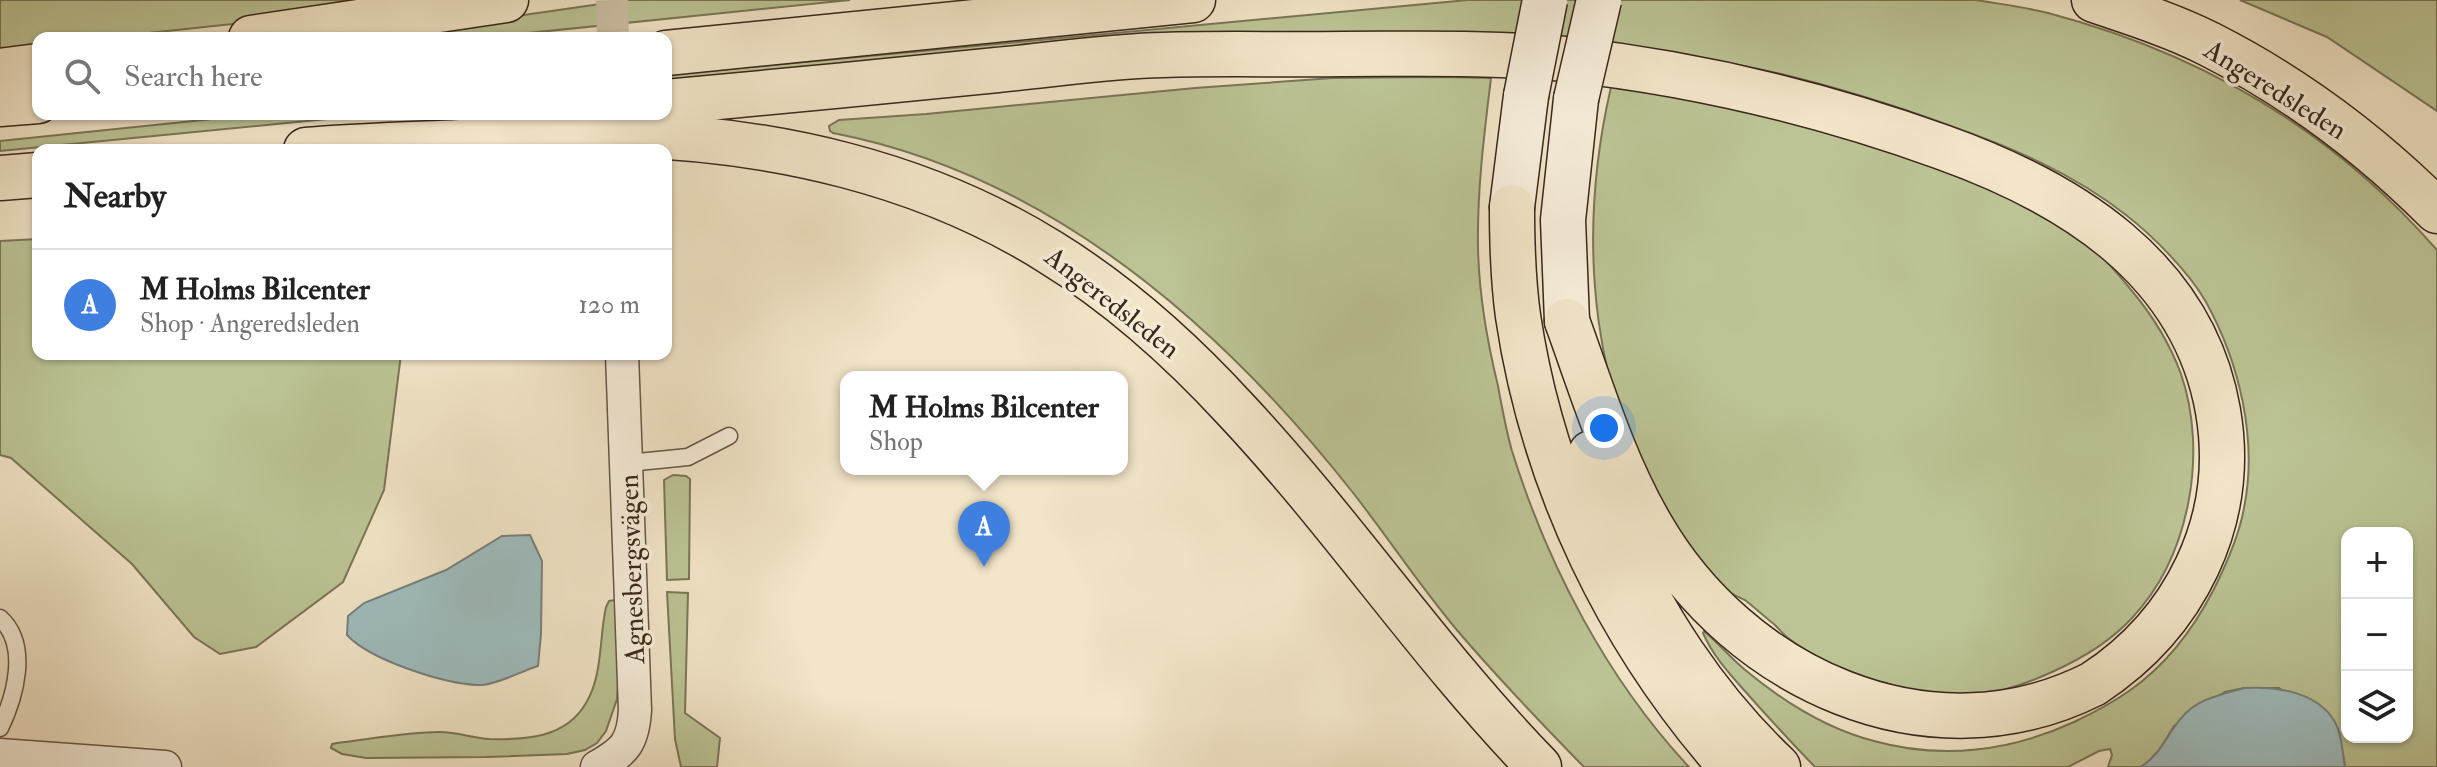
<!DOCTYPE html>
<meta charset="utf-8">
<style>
body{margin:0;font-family:"IM FELL Double Pica",serif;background:#f6f6f6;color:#222}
.controls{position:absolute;right:24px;bottom:24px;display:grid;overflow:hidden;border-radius:16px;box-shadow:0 2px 6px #0004}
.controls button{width:72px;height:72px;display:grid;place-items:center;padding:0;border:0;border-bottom:2px solid #e0e0e0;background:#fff;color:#222;font:40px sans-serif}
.you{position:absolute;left:1604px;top:428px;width:28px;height:28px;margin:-20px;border:6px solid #fff;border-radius:50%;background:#1a73e8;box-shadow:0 0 0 12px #1a73e833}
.badge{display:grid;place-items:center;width:52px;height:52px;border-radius:50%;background:#0f766e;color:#fff;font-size:26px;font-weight:700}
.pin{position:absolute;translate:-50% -66px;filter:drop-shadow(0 2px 4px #0008)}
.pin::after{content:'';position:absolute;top:42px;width:28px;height:24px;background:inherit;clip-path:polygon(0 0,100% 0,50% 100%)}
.popup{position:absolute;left:840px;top:371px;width:288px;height:104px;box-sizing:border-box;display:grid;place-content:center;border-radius:16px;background:#fff;filter:drop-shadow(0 2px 6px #0005);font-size:26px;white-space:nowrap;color:#767676}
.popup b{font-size:30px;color:#222}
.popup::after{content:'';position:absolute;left:50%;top:100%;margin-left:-16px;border:16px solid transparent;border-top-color:#fff}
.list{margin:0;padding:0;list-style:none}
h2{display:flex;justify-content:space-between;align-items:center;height:104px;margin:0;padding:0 32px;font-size:34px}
h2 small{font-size:26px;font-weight:400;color:#767676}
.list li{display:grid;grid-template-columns:52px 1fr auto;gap:24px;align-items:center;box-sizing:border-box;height:112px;padding:0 32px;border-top:2px solid #e0e0e0}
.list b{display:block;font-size:30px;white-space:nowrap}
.list p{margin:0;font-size:26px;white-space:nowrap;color:#767676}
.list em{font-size:26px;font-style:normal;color:#767676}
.icon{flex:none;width:44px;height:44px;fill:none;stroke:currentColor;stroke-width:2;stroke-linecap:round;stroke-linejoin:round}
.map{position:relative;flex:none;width:2437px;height:767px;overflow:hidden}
.search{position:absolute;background:#fff;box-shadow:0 2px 6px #0004;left:32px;top:32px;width:640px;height:88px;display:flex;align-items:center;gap:20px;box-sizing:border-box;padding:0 28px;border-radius:16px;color:#767676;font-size:30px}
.panel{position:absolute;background:#fff;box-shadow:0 2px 6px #0004;left:32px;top:144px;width:640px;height:216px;border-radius:16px}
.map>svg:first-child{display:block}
</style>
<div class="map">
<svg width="2437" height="767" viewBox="0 0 2437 767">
<rect width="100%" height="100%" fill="#f2e5c8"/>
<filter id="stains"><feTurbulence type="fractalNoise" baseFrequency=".0025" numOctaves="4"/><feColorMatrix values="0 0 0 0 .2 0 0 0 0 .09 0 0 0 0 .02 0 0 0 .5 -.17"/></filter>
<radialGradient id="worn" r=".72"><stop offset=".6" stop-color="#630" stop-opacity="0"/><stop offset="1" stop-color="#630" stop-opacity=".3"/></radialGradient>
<path fill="#bcc495" stroke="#7a7658" stroke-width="2" fill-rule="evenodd" d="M 0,0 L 457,0 L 102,38 L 38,38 L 38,45 L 0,49 Z
M 628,0 L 850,0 L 480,38 L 365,38 Z
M 1468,0 L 1976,0 C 2000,4 2024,7 2048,13 C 2201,53 2333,131 2437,250 L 2437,767 L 2345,767 L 2339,732 L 2279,688 L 2244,688 L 2225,692 L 2174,726 L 2160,749 L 2147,763 L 2140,767 L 2108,767 L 2112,755 L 2110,749 L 2099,751 L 2068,767 L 1815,767 C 1790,741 1766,715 1743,689 C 1727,671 1712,654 1703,633 L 1704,631 C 1718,643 1730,657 1744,669 C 1781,700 1827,729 1874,741 C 1942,760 2011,751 2074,722 C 2093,713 2112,703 2129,691 C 2165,666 2194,628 2214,589 C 2227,563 2239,536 2244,508 C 2258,439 2239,362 2206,302 C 2189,272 2153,236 2126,215 C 2074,174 2013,148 1951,126 C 1882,101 1811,79 1739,65 C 1698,56 1656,51 1614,44 L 666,86 L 666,75 ZM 2347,533 L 2407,533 L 2407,737 L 2347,737 Z
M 2240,0 L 2437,0 L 2437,111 L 2327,37 Z
M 1442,77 L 1491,78 C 1484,135 1477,191 1478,248 C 1479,294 1487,341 1498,386 C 1502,408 1506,430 1512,451 C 1548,566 1607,679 1689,767 L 1584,767 C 1540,722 1497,677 1456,629 C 1420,586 1389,539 1354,494 C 1221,325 1050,175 833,133 L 830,131 L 829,126 L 839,120 L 926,114 L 1195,88 L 1333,78 Z
M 1611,87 C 1719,102 1827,129 1929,166 C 1983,186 2039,207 2085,242 C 2103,256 2118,274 2132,291 C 2152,315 2170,344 2181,374 C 2208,453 2190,556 2132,618 C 2110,642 2081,659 2052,672 C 2015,689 1972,701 1930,696 C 1915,694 1899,687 1884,683 C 1851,673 1816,659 1788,638 C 1783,634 1779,629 1775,625 C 1765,617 1755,608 1745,600 C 1739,597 1733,595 1728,591 C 1709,579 1697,557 1684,540 C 1589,411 1576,239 1611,87 Z
M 260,114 L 378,114 L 0,151 L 0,141 Z
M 38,239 L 38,354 L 401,354 L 384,490 L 343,582 L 256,647 L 220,654 L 194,637 L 132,564 L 11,458 L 0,455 L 0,241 Z
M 673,475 L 686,476 L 690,479 L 689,579 L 667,580 L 664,480 Z
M 667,592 L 688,593 L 685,713 L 720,738 L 717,767 L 681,767 L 675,739 Z
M 616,600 L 619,670 L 617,699 L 606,731 L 597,743 L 585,750 L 567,754 L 487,757 L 366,758 L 342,754 L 331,748 L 332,744 L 337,743 C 371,739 406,732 440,732 C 457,732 473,738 489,739 C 526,740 566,738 586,703 C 603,675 599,638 606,607 L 609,601 Z"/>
<path fill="#9fbdbf" stroke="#76817d" stroke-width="2" d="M 530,535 L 542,561 L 541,634 L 538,666 C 522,671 493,686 479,685 C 444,684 370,660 347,635 L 348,616 L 364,603 L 446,570 L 502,536 Z
M 2244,688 C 2277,686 2324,692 2338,729 C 2342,741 2343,755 2345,767 L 2140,767 C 2156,758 2163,744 2173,729 C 2192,699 2213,697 2244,688 Z"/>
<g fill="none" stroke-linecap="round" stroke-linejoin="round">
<path stroke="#cdbfa5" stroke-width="32" stroke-dasharray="32 16" stroke-linecap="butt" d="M 612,0 L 613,38"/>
<g stroke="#675646" stroke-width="19">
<path id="lane" d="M 628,463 L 688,457 L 729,436
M 0,618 C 30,645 15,697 0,728"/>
</g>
<g stroke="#675646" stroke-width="35">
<path id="street" d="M 0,755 L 165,767
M 597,767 C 625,751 633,743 635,710 L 622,354"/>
</g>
<g stroke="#39271b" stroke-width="47">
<path id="secondary" d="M 1512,207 L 1526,96
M 1567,321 L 1563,220 L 1576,99"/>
</g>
<g stroke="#39271b" stroke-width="47">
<path id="highway" d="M 2094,0 C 2133,13 2173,26 2209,44 C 2294,87 2370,144 2437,211
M 251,38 L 506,0
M 666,53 L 1193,0
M 0,71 L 38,66
M 666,102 C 776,92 887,81 997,70 C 1052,65 1108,56 1163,55 C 1223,53 1283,55 1343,54 C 1417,54 1491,52 1565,59 C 1693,73 1820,103 1942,147 C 2068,192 2193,267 2218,411 C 2237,521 2185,624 2093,684 C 1928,767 1738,677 1651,526 C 1614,463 1592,390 1567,321
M 0,104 L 38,101
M 306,150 C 366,145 425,144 485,141 C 531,139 579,134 626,135 C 773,139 924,173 1050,252 C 1120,295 1181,350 1236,410 C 1343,524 1430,655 1539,767
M 0,178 L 38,175
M 1512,207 C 1512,243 1513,280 1518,316 C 1543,484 1619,641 1731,767
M 1591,453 C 1598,476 1604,501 1613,524 C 1650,614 1707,700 1778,767"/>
</g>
<use href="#lane" stroke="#f7eedb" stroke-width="16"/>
<use href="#street" stroke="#f7eedb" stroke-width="32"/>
<use href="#secondary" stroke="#f7eedb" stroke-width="44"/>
<use href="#highway" stroke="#f2e5c8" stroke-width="44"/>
<g stroke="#39271b" stroke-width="47" stroke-linecap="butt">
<path id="secondary-bridge" d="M 1526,96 L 1545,0
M 1576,99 L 1599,0"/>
</g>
<use href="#secondary-bridge" stroke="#f7eedb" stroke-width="44"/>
</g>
<g text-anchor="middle" stroke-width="7" stroke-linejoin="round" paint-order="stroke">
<g font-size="28" fill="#39271b" stroke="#f7eedb">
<text transform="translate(2276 89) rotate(32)" y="10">Angeredsleden</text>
<text transform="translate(1113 302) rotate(38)" y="10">Angeredsleden</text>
<text transform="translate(631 569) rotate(-92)" y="10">Agnesbergsvägen</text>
</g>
</g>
<rect width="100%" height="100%" filter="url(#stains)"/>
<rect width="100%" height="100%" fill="url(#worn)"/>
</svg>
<div class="controls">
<button>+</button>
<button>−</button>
<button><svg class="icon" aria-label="layers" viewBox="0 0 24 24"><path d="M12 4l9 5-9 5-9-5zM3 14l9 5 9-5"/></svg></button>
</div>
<div class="you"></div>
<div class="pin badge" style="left:984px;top:567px;background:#3f7fe0">A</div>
<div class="popup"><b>M Holms Bilcenter</b>Shop</div>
<div class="search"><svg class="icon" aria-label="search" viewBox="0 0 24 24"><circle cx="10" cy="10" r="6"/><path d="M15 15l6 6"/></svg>Search here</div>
<section class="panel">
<h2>Nearby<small></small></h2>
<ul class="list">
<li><span class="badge" style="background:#3f7fe0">A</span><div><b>M Holms Bilcenter</b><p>Shop · Angeredsleden</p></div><em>120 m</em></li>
</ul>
</section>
</div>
